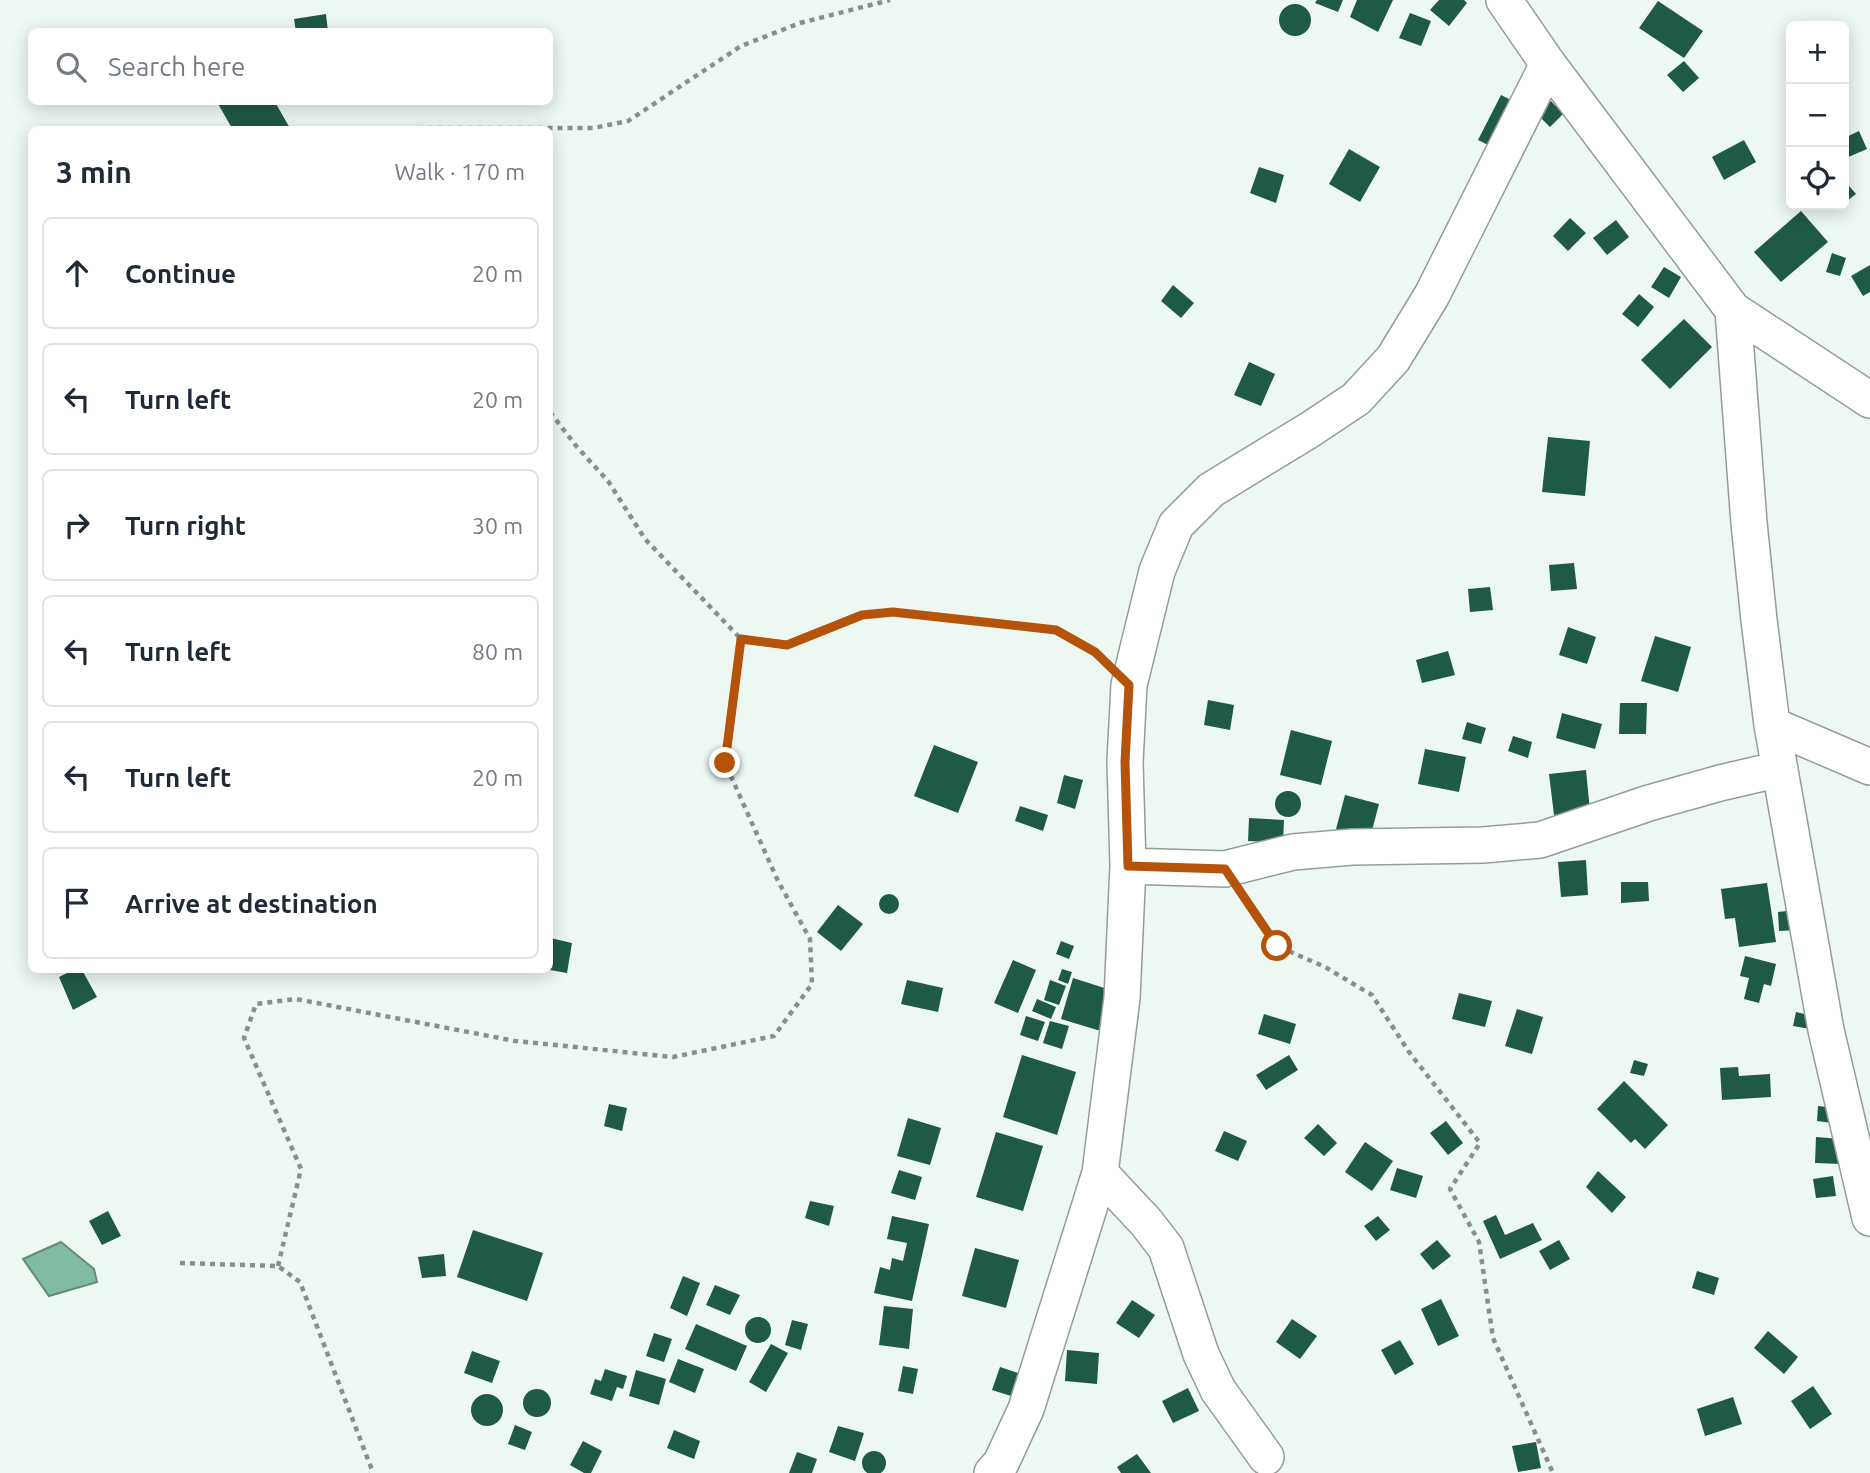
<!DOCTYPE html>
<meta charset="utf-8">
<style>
body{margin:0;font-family:Ubuntu,sans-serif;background:#f6f6f7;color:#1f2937}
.controls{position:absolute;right:21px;top:21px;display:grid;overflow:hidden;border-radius:10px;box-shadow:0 4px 18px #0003}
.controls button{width:63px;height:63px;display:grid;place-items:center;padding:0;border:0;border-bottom:2px solid #e0e1e3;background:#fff;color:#1f2937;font:35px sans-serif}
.stop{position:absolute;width:21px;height:21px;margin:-16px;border:5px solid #b45309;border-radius:50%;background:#fff}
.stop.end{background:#b45309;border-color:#fff;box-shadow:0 2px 7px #0008}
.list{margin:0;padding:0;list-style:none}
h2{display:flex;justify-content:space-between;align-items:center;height:91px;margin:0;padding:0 28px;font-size:30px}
h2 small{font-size:23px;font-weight:400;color:#747a83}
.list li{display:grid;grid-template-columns:46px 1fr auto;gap:21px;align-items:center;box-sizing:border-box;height:112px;margin:0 14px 14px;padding:0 14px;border:2px solid #e0e1e3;border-radius:10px}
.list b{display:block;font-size:26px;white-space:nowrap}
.list em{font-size:23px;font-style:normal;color:#747a83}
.icon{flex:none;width:38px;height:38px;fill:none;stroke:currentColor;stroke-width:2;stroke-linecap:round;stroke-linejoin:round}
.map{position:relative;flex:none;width:1870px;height:1473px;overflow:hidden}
.search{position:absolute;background:#fff;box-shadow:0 4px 18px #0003;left:28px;top:28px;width:525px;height:77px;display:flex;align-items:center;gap:18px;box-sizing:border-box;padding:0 24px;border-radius:10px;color:#747a83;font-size:26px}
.panel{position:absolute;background:#fff;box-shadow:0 4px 18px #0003;left:28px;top:126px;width:525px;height:847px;border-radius:10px}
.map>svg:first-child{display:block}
</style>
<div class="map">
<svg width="1870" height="1473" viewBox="0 0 1870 1473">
<rect width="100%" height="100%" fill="#edf8f3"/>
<path fill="#81bca2" stroke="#628c79" stroke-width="2" d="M 61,1242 L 94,1269 L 97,1282 L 49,1296 L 23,1259 Z"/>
<path fill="#1f5a44" d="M 1317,0 L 1343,0 L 1338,12 L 1315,3 Z
M 1357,0 L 1393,0 L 1378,32 L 1350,17 Z
M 1439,0 L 1464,0 L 1467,3 L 1449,26 L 1430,10 Z
M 1658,1 L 1703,31 L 1684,58 L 1639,28 Z
M1279 20a16 16 0 1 1 32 0a16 16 0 1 1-32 0Z
M 1410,13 L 1431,21 L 1421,46 L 1399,38 Z
M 326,14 L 328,32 L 296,32 L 294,19 Z
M 1684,61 L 1699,78 L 1683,92 L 1667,75 Z
M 1501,95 L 1521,105 L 1498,150 L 1478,140 Z
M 1551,101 L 1563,114 L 1550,127 L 1537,114 Z
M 217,102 L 275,102 L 291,130 L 233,130 Z
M 1859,131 L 1867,149 L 1846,158 L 1844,154 L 1844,138 Z
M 1744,140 L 1756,162 L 1724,180 L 1712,157 Z
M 1349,149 L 1380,167 L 1360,202 L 1329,184 Z
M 1259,167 L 1284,175 L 1276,203 L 1250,193 Z
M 1844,180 L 1856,194 L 1847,201 L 1844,197 Z
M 1801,211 L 1828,242 L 1781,282 L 1754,252 Z
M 1570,218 L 1586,233 L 1568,251 L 1553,236 Z
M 1616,220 L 1629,237 L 1607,255 L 1593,238 Z
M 1832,253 L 1846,258 L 1840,276 L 1826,272 Z
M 1870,265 L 1870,292 L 1863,296 L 1851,276 Z
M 1664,267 L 1681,277 L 1669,298 L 1651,287 Z
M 1173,285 L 1194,303 L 1181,318 L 1161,301 Z
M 1639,294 L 1654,307 L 1638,327 L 1622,314 Z
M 1684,319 L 1712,347 L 1670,389 L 1641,360 Z
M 1249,362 L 1275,374 L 1261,406 L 1234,395 Z
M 1548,437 L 1590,441 L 1585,496 L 1542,492 Z
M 1574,563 L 1577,589 L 1551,591 L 1549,565 Z
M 1490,587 L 1493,610 L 1470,612 L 1468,589 Z
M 1568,627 L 1596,637 L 1587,664 L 1559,655 Z
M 1655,636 L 1691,647 L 1678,692 L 1641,681 Z
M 1448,651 L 1455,675 L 1422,683 L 1416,660 Z
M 1208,700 L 1234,705 L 1230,730 L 1204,725 Z
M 1620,703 L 1647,703 L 1646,734 L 1619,734 Z
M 1562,713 L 1602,724 L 1595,749 L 1556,738 Z
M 1467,722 L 1486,728 L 1481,744 L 1462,739 Z
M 1291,730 L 1332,741 L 1321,785 L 1280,775 Z
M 1513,736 L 1532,742 L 1528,758 L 1508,751 Z
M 934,745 L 978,762 L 958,813 L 914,796 Z
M 1425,749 L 1466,757 L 1459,792 L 1418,784 Z
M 1586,770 L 1590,811 L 1554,815 L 1549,774 Z
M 1064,775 L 1083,780 L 1075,809 L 1057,803 Z
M1275 804a13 13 0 1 1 26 0a13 13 0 1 1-26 0Z
M 1345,795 L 1379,804 L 1369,842 L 1335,833 Z
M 1020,806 L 1048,815 L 1043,831 L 1015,821 Z
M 1249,818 L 1284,820 L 1283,843 L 1248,841 Z
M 1586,860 L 1588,895 L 1561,897 L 1558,862 Z
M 1621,882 L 1648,882 L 1649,901 L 1621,903 Z
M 1767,883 L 1776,942 L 1739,947 L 1735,918 L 1725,919 L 1721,889 Z
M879 904a10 10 0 1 1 20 0a10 10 0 1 1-20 0Z
M 838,905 L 863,924 L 841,951 L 817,932 Z
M 1797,910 L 1799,930 L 1779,931 L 1778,912 Z
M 550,938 L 572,943 L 567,973 L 550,970 Z
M 1061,941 L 1074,946 L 1069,959 L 1056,954 Z
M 1745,956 L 1776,964 L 1771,986 L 1764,984 L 1759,1003 L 1744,999 L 1749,978 L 1740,976 Z
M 1013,960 L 1036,970 L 1018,1013 L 994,1003 Z
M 1062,969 L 1072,972 L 1068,984 L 1058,980 Z
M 73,970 L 82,970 L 97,997 L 73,1010 L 59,977 Z
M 1073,978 L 1117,992 L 1104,1032 L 1061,1019 Z
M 907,980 L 943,988 L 938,1012 L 901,1004 Z
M 1050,980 L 1066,986 L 1059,1005 L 1044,1000 Z
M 1459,993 L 1492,1001 L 1485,1027 L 1452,1019 Z
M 1037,999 L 1056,1007 L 1051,1019 L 1032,1011 Z
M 1517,1009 L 1543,1017 L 1532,1054 L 1505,1046 Z
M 1796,1012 L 1813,1016 L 1810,1029 L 1793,1026 Z
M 1264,1014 L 1296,1024 L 1290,1044 L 1258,1034 Z
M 1026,1016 L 1045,1022 L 1038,1041 L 1020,1035 Z
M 1050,1021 L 1069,1026 L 1062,1049 L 1043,1043 Z
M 1022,1055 L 1076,1072 L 1057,1135 L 1003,1117 Z
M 1289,1055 L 1298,1070 L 1266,1090 L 1256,1075 Z
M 1634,1060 L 1648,1064 L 1644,1076 L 1630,1073 Z
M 1738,1067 L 1739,1076 L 1770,1074 L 1771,1097 L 1722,1100 L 1720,1068 Z
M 1624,1081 L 1668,1125 L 1645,1149 L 1635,1139 L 1631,1143 L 1597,1109 Z
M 609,1104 L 627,1108 L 622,1131 L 604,1126 Z
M 1818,1106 L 1834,1108 L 1832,1123 L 1817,1121 Z
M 908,1118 L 941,1128 L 930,1165 L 897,1156 Z
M 1446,1121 L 1463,1143 L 1448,1155 L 1430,1133 Z
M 1318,1124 L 1337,1143 L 1324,1156 L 1304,1138 Z
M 1224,1131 L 1247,1141 L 1238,1161 L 1215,1151 Z
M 996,1132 L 1043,1146 L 1023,1211 L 976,1197 Z
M 1816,1137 L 1841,1139 L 1840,1164 L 1815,1163 Z
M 1365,1142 L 1393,1161 L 1372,1191 L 1345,1172 Z
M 1397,1168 L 1423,1176 L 1416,1198 L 1390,1190 Z
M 899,1170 L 922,1177 L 915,1200 L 891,1193 Z
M 1598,1171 L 1626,1197 L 1612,1213 L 1586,1187 Z
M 1833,1176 L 1836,1196 L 1816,1198 L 1813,1179 Z
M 810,1201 L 834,1206 L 829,1226 L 805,1218 Z
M 108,1211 L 121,1236 L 102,1245 L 89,1221 Z
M 1496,1215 L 1505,1235 L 1533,1223 L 1542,1240 L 1500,1259 L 1483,1221 Z
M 892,1216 L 929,1224 L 912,1301 L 874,1293 L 880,1267 L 890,1270 L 892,1258 L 903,1261 L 907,1243 L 887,1239 Z
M 1378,1216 L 1390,1230 L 1376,1241 L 1364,1226 Z
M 473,1230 L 543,1253 L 527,1301 L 457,1277 Z
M 1437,1240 L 1451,1256 L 1433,1270 L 1420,1254 Z
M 1559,1240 L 1570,1259 L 1550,1270 L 1539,1251 Z
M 975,1248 L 1019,1260 L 1006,1308 L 962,1296 Z
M 444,1254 L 446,1276 L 422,1278 L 418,1257 Z
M 1697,1271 L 1719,1278 L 1714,1295 L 1692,1288 Z
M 683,1276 L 700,1283 L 687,1316 L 670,1308 Z
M 715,1285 L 740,1295 L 730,1315 L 706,1305 Z
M 1441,1299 L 1459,1336 L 1438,1346 L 1421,1309 Z
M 1132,1300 L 1155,1315 L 1139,1338 L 1116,1323 Z
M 884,1306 L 913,1309 L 909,1349 L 879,1345 Z
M745 1330a13 13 0 1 1 26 0a13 13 0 1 1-26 0Z
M 1292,1319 L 1317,1336 L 1300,1359 L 1276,1342 Z
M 792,1320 L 808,1324 L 801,1350 L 785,1345 Z
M 696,1324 L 747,1346 L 736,1371 L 685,1349 Z
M 1768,1331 L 1798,1357 L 1784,1374 L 1754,1348 Z
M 654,1333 L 672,1339 L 664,1362 L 646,1356 Z
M 1400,1340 L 1414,1364 L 1395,1375 L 1381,1350 Z
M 771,1344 L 788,1353 L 766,1392 L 749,1382 Z
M 1067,1350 L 1099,1353 L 1097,1384 L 1065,1381 Z
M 472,1351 L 500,1361 L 492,1383 L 464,1373 Z
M 678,1359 L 704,1369 L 695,1393 L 669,1382 Z
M 903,1366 L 918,1369 L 913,1394 L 898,1391 Z
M 1000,1367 L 1018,1373 L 1011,1396 L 992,1390 Z
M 605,1369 L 627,1376 L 623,1389 L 617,1387 L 612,1401 L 590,1394 L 595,1379 L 601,1381 Z
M 636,1370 L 666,1379 L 659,1405 L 629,1396 Z
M 1813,1386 L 1832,1414 L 1810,1429 L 1791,1401 Z
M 1188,1388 L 1199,1411 L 1173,1423 L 1162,1401 Z
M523 1403a14 14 0 1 1 28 0a14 14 0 1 1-28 0Z
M471 1410a16 16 0 1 1 32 0a16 16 0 1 1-32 0Z
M 1733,1397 L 1742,1424 L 1705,1436 L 1697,1409 Z
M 515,1425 L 532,1432 L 525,1450 L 508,1444 Z
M 838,1426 L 864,1433 L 855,1461 L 829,1452 Z
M 674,1430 L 700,1441 L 694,1459 L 667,1448 Z
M 583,1441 L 602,1451 L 591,1473 L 584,1473 L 570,1465 Z
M 1536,1442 L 1541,1468 L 1518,1472 L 1512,1446 Z
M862 1463a12 12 0 1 1 24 0a12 12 0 1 1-24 0Z
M 797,1452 L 817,1459 L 812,1473 L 789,1473 Z
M 1137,1454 L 1151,1473 L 1121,1473 L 1117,1467 Z"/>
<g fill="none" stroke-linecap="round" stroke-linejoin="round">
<g stroke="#949e99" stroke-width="38">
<path id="street" d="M 1504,0 L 1548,64 L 1733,310 L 1749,523 L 1759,620 L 1772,725 L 1826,1030 L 1870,1218
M 1733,310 L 1870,400
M 1772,725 L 1870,767
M 1128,866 L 1225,869 L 1293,852 L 1352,847 L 1483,845 L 1540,840 L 1649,803 L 1720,783 L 1780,769
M 1100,1173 L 1146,1222 L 1166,1248 L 1201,1354 L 1218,1390 L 1266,1457
M 992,1473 L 1001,1463 L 1026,1409 L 1100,1173 L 1122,998 L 1128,866 L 1125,762 L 1129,685 L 1157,571 L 1176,525 L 1211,490 L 1311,429 L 1356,399 L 1393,359 L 1432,295 L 1548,64"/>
</g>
<path stroke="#888f8c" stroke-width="4.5" stroke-dasharray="5 5" stroke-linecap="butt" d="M 418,130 L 422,128 L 593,128 L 628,121 L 741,46 L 800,23 L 890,0
M 550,412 L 577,447 L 608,481 L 645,539 L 741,639 L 787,645 L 862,615 L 893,612 L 1056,630 L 1095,652 L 1099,656
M 1245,899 L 1277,946 L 1325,967 L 1372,995 L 1409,1052 L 1480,1143 L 1450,1189 L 1479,1242 L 1493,1338 L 1553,1473
M 180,1263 L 278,1266 L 300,1282 L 372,1470 L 370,1473
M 278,1266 L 301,1169 L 244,1038 L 256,1004 L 296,999 L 515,1041 L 673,1057 L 774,1036 L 812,984 L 810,939 L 778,881 L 725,763 L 741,639"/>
<use href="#street" stroke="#fff" stroke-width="35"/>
</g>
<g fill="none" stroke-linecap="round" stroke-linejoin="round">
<path stroke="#b45309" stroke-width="9" d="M 725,763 L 741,639 L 787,645 L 862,615 L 893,612 L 1056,630 L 1095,652 L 1129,685 L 1125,762 L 1128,866 L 1225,869 L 1277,946"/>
</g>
</svg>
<div class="controls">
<button>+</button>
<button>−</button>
<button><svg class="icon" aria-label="locate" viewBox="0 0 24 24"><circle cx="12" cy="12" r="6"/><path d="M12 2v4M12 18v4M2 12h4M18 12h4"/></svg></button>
</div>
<div class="stop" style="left:1277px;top:946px"></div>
<div class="stop end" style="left:725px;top:763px"></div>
<div class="search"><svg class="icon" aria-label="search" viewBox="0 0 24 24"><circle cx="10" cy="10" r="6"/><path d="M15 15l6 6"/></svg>Search here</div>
<section class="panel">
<h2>3 min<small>Walk · 170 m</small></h2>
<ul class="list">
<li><svg class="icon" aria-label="ahead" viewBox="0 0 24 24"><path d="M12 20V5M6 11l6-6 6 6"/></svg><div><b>Continue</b></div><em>20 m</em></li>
<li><svg class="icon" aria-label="left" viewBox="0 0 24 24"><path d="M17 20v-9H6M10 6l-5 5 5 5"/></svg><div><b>Turn left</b></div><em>20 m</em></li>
<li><svg class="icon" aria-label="right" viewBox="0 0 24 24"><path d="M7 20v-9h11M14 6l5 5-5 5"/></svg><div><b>Turn right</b></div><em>30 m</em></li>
<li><svg class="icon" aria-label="left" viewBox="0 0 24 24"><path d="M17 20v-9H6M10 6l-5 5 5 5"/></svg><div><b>Turn left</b></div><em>80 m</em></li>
<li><svg class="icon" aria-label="left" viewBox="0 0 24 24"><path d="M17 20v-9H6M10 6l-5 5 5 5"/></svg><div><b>Turn left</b></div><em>20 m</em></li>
<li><svg class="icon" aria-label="arrive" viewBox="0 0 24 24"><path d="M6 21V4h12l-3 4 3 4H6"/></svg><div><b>Arrive at destination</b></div></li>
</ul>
</section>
</div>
